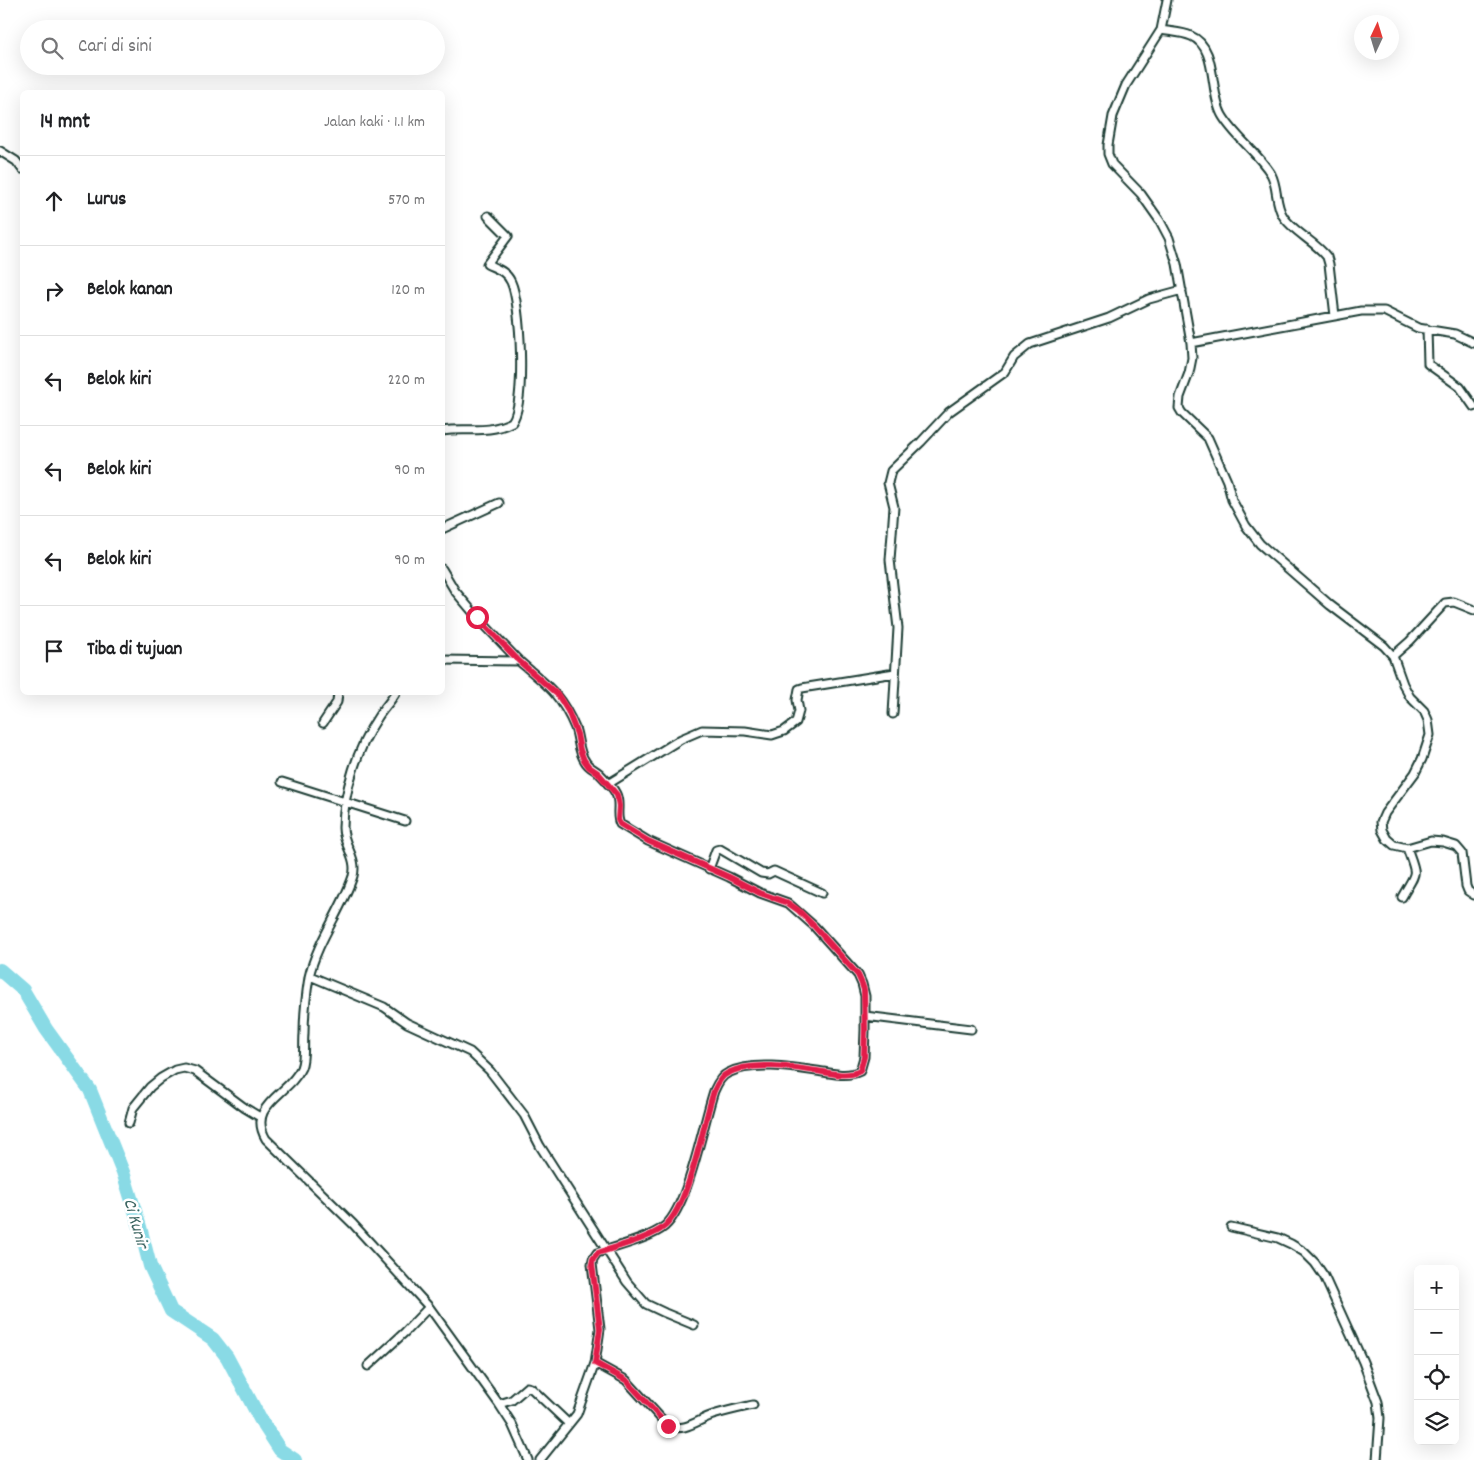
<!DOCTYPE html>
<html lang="id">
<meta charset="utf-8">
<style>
body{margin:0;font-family:Dekko,sans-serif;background:#f6f6f6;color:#202124}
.controls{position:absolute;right:15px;bottom:15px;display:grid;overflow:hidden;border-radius:8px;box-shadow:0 5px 20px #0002}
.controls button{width:45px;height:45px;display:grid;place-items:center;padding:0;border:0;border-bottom:1px solid #e0e0e0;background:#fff;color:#202124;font:25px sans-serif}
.compass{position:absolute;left:1354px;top:15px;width:45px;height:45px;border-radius:50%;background:#fff;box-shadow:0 5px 20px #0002;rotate:4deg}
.stop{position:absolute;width:15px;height:15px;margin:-11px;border:4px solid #e11d48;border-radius:50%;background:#fff}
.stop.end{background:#e11d48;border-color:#fff;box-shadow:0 1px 5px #0008}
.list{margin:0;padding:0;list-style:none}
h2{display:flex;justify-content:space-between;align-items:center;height:65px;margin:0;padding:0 20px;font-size:21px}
h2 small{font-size:16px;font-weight:400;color:#757577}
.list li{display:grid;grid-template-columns:32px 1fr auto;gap:15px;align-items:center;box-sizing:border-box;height:90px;padding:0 20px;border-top:1px solid #e0e0e0}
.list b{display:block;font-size:19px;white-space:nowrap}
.list em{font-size:16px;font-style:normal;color:#757577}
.icon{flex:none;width:28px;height:28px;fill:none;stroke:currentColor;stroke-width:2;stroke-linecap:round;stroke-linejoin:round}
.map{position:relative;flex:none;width:1474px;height:1460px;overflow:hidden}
.search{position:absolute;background:#fff;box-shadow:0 5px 20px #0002;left:20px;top:20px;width:425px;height:55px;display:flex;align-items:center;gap:12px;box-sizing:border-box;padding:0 18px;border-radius:28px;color:#757577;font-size:19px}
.panel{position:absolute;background:#fff;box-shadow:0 5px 20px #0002;left:20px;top:90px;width:425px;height:605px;border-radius:8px}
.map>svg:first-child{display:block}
</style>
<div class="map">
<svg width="1474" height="1460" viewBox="0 0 1474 1460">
<rect width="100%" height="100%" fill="#fff"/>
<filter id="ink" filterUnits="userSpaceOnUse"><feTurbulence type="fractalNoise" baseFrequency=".02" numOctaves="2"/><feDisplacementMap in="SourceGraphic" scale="10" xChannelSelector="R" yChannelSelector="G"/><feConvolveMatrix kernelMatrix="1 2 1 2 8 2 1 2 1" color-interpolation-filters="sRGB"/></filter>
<g filter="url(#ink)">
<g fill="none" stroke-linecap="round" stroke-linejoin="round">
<path stroke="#89dae5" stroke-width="14" d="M 0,970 L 23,990 L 46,1029 L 90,1090 L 123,1172 L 140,1227 L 150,1266 L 171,1311 L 213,1339 L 227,1357 L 260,1419 L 280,1450 L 295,1460"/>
<g stroke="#1f3d34" stroke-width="11">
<path id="minor" d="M 1167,0 L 1161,30 L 1126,85 L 1113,116 L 1108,145 L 1108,154 L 1112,164 L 1141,194 L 1160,221 L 1169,238 L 1177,264 L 1191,343 L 1192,358 L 1189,373 L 1180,397 L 1179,408 L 1182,413 L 1208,438 L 1227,481 L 1232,500 L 1246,526 L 1260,544 L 1330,605 L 1384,646 L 1393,656 L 1403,684 L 1410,697 L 1424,711 L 1428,720 L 1430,735 L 1422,759 L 1415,773 L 1385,813 L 1381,822 L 1382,830 L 1387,839 L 1394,845 L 1407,848 L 1431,841 L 1443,842 L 1456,846 L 1462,853 L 1466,886 L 1468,891 L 1474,895
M 1161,30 C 1171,32 1182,32 1191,36 C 1218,47 1209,92 1222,115 C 1234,136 1258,153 1271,174 C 1278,187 1275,204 1283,216 C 1292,231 1316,242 1327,257 L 1329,264 L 1335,316
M 0,151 L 16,161 L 22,169
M 1427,329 L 1428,364 L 1460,387 L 1474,407
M 1191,343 L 1361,311 L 1384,311 L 1418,328 L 1455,334 L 1474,343
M 442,431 C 468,427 486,435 512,422 C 526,404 521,303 511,282 C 506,271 497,269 487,264 L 508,236 L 488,216
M 442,529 L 499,503
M 442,569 L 455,591 L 477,617 L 519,661
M 1393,656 L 1410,641 L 1445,603 L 1454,602 L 1474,610
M 442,660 L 519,661 C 546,684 561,694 575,728 C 579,739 578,751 585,761 C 588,767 594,769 599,773 C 605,779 613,787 616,794 C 621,804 615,815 620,824 L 648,841 L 729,877 L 760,893 L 788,903 L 814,926 L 858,975 L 862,984 L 865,996 L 865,1030 L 864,1057 L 860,1071 C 848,1077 836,1074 823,1072 C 797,1068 752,1060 728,1073 C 721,1076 717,1084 714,1091 C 703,1124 689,1204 665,1226 C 651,1238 615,1247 597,1253 L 593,1259 L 592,1264 L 600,1329 L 595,1363 L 577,1414 L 540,1460
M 396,692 C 391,701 384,708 378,717 C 358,747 343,792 343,828 C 343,845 358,858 353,876 C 342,910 317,941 309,977 C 306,996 304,1015 304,1034 C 303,1044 305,1058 301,1068 C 290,1094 246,1105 266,1139 L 353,1224 L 429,1307 L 499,1404 L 512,1424 L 528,1460
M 893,714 L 898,628 L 890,560 L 894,507 L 888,483 L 891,471 L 921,442 L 949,412 L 1005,372 L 1014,357 L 1030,344 L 1109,318 L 1149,299 L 1182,290
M 323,723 L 337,702 L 338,692
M 282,782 L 405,821
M 608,784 L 681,739 L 702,730 L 745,731 L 772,735 L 784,731 L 796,722 L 799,711 L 797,700 L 799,689 L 802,688 L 895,673
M 709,869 L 716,850 L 720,849 L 761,873 L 768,874 L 774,871 L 822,893
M 1402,897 C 1417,870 1418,878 1407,848
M 310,976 L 384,1007 L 407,1023 L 470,1052 L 490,1071 L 524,1115 L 540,1146 L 627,1282 L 646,1304 L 665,1313 L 694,1325
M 865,1016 L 971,1029
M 129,1123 L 133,1108 L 150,1087 L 161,1078 L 175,1070 L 184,1068 L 195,1071 L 245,1108 L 260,1117
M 1231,1227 L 1278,1238 L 1291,1244 L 1304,1252 L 1315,1263 L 1324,1276 L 1363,1362 L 1378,1402 L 1380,1418 L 1377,1460
M 595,1363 L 626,1380 L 668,1426 C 686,1432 697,1420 713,1415 C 726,1411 740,1408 753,1405
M 368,1366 L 405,1332 L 429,1307
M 499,1404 L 512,1400 L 527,1387 L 531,1388 L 569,1424"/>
</g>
<use href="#minor" stroke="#fff" stroke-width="7"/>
</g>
</g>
<g fill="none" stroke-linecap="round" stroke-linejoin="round" filter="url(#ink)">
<path stroke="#e11d48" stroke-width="6" d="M 477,617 L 519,661 L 558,695 L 568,711 L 577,734 L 580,750 L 584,760 L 589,767 L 598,773 L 617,795 L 619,806 L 618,820 L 620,824 L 648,841 L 729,877 L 760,893 L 788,903 L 798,910 L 814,926 L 858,975 L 862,984 L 864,990 L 865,1030 L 864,1057 L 860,1071 C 848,1077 836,1074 823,1072 C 797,1068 752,1060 728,1073 C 721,1076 717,1084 714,1091 C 703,1124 690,1204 665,1226 C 651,1238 616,1247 598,1253 L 593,1259 L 592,1264 L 600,1329 L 595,1363 L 626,1380 L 668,1426"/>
</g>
<g text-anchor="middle" stroke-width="5" stroke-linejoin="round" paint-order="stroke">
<g font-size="18" font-style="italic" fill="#3a6460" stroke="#fff">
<text transform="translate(137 1223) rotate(74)" y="6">Ci Kunir</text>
</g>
</g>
</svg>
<div class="controls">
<button>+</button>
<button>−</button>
<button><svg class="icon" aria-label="locate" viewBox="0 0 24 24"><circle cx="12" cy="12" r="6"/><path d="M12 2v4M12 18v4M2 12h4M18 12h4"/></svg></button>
<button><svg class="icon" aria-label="layers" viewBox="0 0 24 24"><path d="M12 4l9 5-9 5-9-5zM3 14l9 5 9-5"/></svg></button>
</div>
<svg class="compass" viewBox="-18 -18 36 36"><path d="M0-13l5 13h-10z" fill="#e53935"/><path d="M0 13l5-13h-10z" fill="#757577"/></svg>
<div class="stop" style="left:477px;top:617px"></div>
<div class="stop end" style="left:668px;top:1426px"></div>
<div class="search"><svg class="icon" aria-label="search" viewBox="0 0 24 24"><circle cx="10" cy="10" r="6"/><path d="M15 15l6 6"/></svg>Cari di sini</div>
<section class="panel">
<h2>14 mnt<small>Jalan kaki · 1.1 km</small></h2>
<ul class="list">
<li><svg class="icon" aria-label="ahead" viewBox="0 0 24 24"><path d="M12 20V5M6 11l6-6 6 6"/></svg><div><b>Lurus</b></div><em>570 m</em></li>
<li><svg class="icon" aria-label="right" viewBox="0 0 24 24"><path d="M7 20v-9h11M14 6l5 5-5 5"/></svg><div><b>Belok kanan</b></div><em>120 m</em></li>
<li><svg class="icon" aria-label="left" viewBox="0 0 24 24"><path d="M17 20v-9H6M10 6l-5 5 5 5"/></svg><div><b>Belok kiri</b></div><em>220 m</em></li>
<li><svg class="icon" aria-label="left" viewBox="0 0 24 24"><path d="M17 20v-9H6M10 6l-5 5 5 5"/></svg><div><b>Belok kiri</b></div><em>90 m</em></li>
<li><svg class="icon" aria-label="left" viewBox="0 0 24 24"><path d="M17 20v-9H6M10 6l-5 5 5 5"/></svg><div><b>Belok kiri</b></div><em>90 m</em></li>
<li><svg class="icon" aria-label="arrive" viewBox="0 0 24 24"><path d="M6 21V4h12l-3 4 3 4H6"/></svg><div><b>Tiba di tujuan</b></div></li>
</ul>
</section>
</div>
